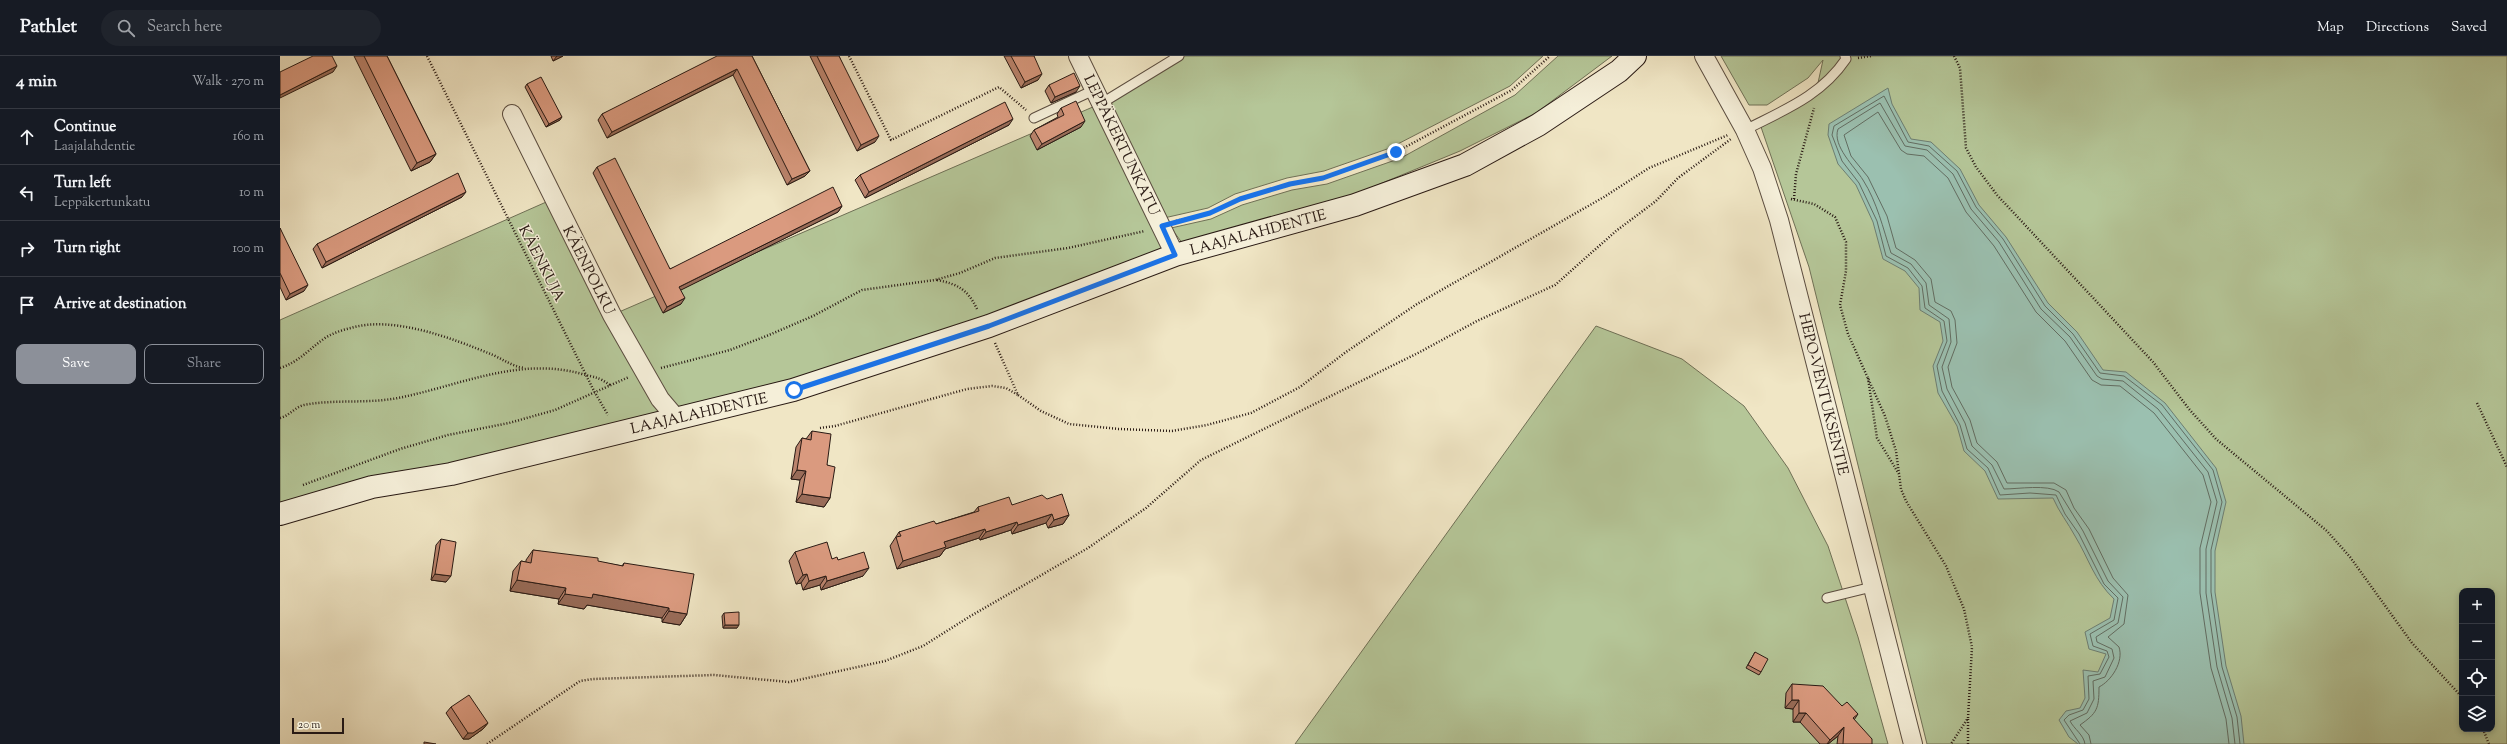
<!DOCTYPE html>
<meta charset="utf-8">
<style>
body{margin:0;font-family:"Sorts Mill Goudy",serif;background:#20242c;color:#f1f3f6}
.controls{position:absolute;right:12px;bottom:12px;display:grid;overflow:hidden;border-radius:8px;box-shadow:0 2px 6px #0003}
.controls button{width:36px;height:36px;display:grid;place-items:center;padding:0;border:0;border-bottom:1px solid #363941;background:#171b24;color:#f1f3f6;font:20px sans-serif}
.scale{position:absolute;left:12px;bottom:10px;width:52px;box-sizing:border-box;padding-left:4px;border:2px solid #291a14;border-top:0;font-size:11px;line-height:14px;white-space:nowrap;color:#291a14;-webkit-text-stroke:3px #f5efd9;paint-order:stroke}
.stop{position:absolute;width:12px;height:12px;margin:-9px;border:3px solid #1a73e8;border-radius:50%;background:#fff}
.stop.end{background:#1a73e8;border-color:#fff;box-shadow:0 1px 4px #0008}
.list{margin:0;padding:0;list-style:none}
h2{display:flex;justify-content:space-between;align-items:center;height:52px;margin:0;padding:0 16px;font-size:17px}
h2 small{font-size:13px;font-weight:400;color:#9ea1a6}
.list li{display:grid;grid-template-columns:26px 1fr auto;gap:12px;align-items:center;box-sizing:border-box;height:56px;padding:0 16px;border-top:1px solid #363941}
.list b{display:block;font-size:15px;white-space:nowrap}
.list p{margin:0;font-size:13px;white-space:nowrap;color:#9ea1a6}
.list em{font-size:13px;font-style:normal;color:#9ea1a6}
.actions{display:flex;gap:8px;padding:12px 16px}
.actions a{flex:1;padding:9px 0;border:1px solid #8c9099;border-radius:8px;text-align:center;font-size:14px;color:#8c9099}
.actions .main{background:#8c9099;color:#fff}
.icon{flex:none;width:22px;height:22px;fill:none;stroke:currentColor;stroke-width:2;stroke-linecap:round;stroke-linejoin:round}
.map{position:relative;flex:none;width:2227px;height:688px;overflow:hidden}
header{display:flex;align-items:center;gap:24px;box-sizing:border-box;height:56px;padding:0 20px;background:#171b24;border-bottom:1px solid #363941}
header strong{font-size:19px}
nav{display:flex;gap:22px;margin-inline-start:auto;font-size:14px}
.search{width:280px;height:36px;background:#20242c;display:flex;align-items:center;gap:10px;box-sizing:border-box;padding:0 14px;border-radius:22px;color:#9ea1a6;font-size:15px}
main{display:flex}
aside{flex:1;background:#171b24}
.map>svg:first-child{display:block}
</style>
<header>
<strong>Pathlet</strong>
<div class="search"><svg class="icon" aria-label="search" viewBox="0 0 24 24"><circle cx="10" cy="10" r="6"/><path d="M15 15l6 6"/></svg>Search here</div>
<nav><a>Map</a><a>Directions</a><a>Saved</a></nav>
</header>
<main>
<aside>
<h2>4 min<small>Walk · 270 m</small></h2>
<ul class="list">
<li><svg class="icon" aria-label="ahead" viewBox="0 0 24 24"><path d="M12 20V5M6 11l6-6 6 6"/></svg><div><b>Continue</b><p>Laajalahdentie</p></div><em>160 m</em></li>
<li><svg class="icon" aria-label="left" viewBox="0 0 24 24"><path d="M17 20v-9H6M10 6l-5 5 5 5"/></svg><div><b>Turn left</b><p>Leppäkertunkatu</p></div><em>10 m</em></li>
<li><svg class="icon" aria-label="right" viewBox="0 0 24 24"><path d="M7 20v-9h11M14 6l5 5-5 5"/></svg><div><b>Turn right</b></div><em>100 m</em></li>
<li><svg class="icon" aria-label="arrive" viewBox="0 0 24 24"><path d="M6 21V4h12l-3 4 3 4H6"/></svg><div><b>Arrive at destination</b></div></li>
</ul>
<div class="actions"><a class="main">Save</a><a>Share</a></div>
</aside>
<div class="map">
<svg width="2227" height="688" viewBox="0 0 2227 688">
<rect width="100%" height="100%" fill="#f0e6c5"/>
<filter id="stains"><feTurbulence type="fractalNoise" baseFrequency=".005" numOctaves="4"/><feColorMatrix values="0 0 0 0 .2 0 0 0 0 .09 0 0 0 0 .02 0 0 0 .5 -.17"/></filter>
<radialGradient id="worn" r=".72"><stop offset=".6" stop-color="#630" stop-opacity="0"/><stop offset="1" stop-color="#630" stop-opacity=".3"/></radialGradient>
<path fill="#b5c698" stroke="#6f7056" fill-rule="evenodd" d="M 899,0 L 1263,0 L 1230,30 L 1110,92 L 1044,115 L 1007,122 L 955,138 L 928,152 L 884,162 L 828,43 Z
M 1278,0 L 1332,0 L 1256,57 L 1180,95 L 1078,137 L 903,188 L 891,172 L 931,163 L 962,149 L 1012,134 L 1047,128 L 1121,102 L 1235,39 Z
M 1441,0 L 2227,0 L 2227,688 L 1647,688 L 1529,211 L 1481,71 L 1536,36 L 1543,4 L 1528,22 L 1487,49 L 1469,49 ZM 2182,535 L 2212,535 L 2212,673 L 2182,673 Z
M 822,47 L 895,199 L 513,334 L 0,458 L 0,264 L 273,143 L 332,259 Z
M 1316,270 L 1402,303 L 1464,350 L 1508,412 L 1548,490 L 1578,581 L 1608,688 L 1015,688 Z"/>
<path fill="#9bc0b0" stroke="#6d7e72" d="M 1608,32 L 1612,48 L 1631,83 L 1651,86 L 1680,113 L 1699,149 L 1726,181 L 1768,247 L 1797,276 L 1823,314 L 1846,316 L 1885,347 L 1936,412 L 1946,446 L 1935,495 L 1935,536 L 1946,610 L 1961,660 L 1964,688 L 1798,688 L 1789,681 L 1779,664 L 1786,655 L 1800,652 L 1805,642 L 1803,614 L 1818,616 L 1826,598 L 1809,593 L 1805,576 L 1830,562 L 1834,543 C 1814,524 1809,503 1795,480 C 1788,467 1779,456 1773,442 L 1718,443 L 1705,415 L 1684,395 L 1677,370 L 1658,337 L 1653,310 L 1663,285 L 1660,266 L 1640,254 L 1639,232 L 1625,215 L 1603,203 L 1593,166 L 1576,129 L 1558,108 L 1548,79 L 1549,68 Z"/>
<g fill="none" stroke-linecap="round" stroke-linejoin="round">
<path stroke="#626d62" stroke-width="1" d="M 1800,688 L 1784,664 L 1789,659 L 1803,654 L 1809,643 L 1808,620 L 1820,618 L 1829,601 L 1827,595 L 1813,590 L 1810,578 L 1834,564 L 1838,542 L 1824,528 L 1799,478 L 1785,458 L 1776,439 L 1750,437 L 1720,439 L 1708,412 L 1687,393 L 1680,369 L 1662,335 L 1657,310 L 1667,285 L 1664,265 L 1645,252 L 1642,230 L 1628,212 L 1606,200 L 1597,165 L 1579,127 L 1562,105 L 1552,79 L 1554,70 L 1604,40 L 1628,86 L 1649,90 L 1677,115 L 1696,151 L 1723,183 L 1765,250 L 1793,278 L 1820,317 L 1844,320 L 1882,349 L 1933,414 L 1942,446 L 1931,494 L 1931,536 L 1942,611 L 1957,661 L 1960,688
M 1805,688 C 1804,679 1794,673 1790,665 L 1807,657 L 1814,643 L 1813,625 L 1825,621 L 1834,602 L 1832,593 L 1817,586 L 1816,581 L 1838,567 L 1843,541 L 1828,525 L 1803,475 L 1779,436 C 1768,428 1738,433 1724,433 L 1712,409 L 1692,390 L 1685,367 L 1667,333 L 1662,311 L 1671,286 L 1669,263 L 1649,249 L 1646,227 L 1631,208 L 1611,197 C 1603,172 1597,146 1583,124 C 1575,111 1552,90 1558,73 L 1600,47 L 1625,90 L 1647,94 L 1673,118 L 1691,153 L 1719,186 L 1761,253 L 1790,281 L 1817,320 L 1822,323 L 1843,325 L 1878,353 L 1928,416 L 1937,446 L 1926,493 L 1926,537 L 1937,611 L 1952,662 L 1955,688
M 1811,688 L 1809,679 L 1800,669 C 1817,657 1819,653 1819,631 C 1831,625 1844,606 1839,591 L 1828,581 L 1844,568 L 1848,539 L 1833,522 L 1809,473 L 1794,452 L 1786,434 L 1774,427 L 1727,427 L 1717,406 L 1697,387 L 1690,364 L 1672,331 L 1668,311 L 1677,287 L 1675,264 L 1671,255 L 1655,246 L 1651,223 L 1635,204 L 1616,192 L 1607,160 L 1588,121 L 1571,100 L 1564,79 L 1598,56 L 1621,94 L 1627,98 L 1644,100 L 1668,122 L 1686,156 L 1714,190 L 1756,256 L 1785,285 L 1812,324 L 1821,329 L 1840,330 L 1874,357 L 1923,419 L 1931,446 L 1920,492 L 1920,537 L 1931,612 L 1946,663 L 1949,688"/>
<g stroke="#5b4d40" stroke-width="11">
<path id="lane" d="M 822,47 L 899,0
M 754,62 L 814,34
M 1465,74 C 1504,54 1541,40 1566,3 L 1565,0
M 1547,542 L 1592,531"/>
</g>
<g stroke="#5b4d40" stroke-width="20">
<path id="street" d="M 798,0 L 895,199
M 1424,0 L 1465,74 L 1482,112 L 1499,164 L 1633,688
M 232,58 L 332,259 L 380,343 L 397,363"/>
</g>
<g stroke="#291a14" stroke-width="24">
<path id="secondary" d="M 0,458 L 92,431 L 171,418 L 513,334 L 709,270 L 895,199 L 1075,149 L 1185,109 L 1258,69 L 1339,15 L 1355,0"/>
</g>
<path stroke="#291a14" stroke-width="2.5" stroke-dasharray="1 2" stroke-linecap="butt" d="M 147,0 L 314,335 L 328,359
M 569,0 L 611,84 L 719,31 L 746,54
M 1674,0 L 1680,12 L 1686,92 L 1696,111 L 1717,139 L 1873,306 L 1909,353 L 1936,383 L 2047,475 L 2070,501 L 2132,587 L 2182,641
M 1578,2 L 1591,0
M 1511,143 L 1534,148 L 1555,161 L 1566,186 L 1566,215 L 1560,249 L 1568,278 L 1605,360 L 1616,395 L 1621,433 L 1626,445 L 1666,510 L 1684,553 L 1692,591 L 1688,662 L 1671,688
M 1514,143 L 1516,118 L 1534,52
M 896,165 L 930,157 L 960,143 L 1010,128 L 1043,122 L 1116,96 L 1232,34 L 1270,0
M 657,224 C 678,228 688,234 697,253
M 715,287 L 738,339 L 761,355 L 789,368 L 839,373 L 892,375 L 927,369 L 971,357 L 1020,331 L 1066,296 L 1137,248 L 1324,141 L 1369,112 L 1448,79
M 0,312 C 19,306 29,293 45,282 C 53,277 62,274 71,272 C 113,259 174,283 213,299 C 224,304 232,310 244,312
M 381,312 L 450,294 L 489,279 L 533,260 L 582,234 L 655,224 L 680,217 L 715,202 L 788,192 L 865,175
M 1588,322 L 1597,382 L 1619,418
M 2197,347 L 2227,411
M 0,362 C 9,360 15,351 24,349 C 54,343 86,348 118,342 C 179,330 239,300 302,318 C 316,322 317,320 330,329
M 540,372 L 555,370 L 687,333 L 712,330 L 726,332 L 738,339
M 23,429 L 120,393 L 168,379 L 229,367 L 275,354 L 349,321
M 2203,673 L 2209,688
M 207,688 L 300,625 L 313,623 L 434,619 L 509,626 L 605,605 L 643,590 L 689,561 L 808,492 L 866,452 L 921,404 L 1138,297 L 1197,265 L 1275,229 L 1336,175 L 1376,145 L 1398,122 L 1451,83
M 1688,688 L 1688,663"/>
<use href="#lane" stroke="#f5efd9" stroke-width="9"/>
<use href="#street" stroke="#f5efd9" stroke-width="18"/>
<use href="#secondary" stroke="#f5efd9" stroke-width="22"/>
</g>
<path fill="#bb846d" stroke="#291a14" d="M 74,0 L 107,0 L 156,98 L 150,106 L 131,115 Z
M 271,0 L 283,0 L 273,5 Z
M 472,0 L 530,115 L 525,120 L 507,129 L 453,19 L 327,82 L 318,64 L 322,58 Z
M 530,0 L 559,0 L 595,86 L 577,95 Z
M 724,0 L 754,0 L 758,24 L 741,32 Z
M 247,28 L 280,64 L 266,71 L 245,31 Z
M 769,29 L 796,36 L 771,47 L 765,35 Z
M 781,52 L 801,71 L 757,94 L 750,80 L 754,74 L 778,61 L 777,58 Z
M 729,69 L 585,142 L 575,124 L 580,119 Z
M 317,111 L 390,213 L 562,150 L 558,156 L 400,234 L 401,248 L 383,257 L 313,117 Z
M 182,141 L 42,212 L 33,193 L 37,188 Z
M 0,172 L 24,235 L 6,244 L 0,231 Z
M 532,375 L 547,409 L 550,442 L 544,451 L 516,446 L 520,424 L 511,423 L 516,391 L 522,382 L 526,383 Z
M 732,449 L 789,459 L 783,468 L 768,472 L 766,467 L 732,478 L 731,474 L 700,484 L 699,482 L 665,493 L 660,500 L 617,513 L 610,490 L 619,476 L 656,468 L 694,456 L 698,451 Z
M 161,483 L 166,526 L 151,524 L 156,489 Z
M 253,494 L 342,510 L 344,507 L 407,558 L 400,569 L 382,566 L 382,562 L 307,549 L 304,553 L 278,548 L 279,543 L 230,535 L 233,515 L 241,505 L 246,506 L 246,504 Z
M 515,496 L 552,503 L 558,504 L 583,520 L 541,534 L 540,529 L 523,534 L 521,527 L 516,528 L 509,505 Z
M 444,557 L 457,572 L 443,572 L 442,560 Z
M 1475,596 L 1481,616 L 1479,619 L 1466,612 Z
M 1512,628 L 1562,650 L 1578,658 L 1574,664 L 1592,688 L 1557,688 L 1558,680 L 1548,688 L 1540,688 L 1520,666 L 1513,666 L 1513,653 L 1505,652 L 1506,637 Z
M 171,651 L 208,667 L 203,673 L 189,683 L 183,683 L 166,657 Z"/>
<path fill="#996c59" stroke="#291a14" d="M 277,0 L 283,0 L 273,5 Z
M 57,10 L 53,16 L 0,42 L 0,39 Z
M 457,13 L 453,19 L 327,82 L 332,76 Z
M 762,18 L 758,24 L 741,32 L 745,26 Z
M 800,30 L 796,36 L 771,47 L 775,41 Z
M 282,61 L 280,64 L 266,71 L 269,68 Z
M 733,63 L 729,69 L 585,142 L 589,136 Z
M 805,65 L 801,71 L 757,94 L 762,88 Z
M 599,80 L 595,86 L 577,95 L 581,89 Z
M 156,98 L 150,106 L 131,115 L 137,107 Z
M 530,115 L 525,120 L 507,129 L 512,123 Z
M 186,136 L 182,141 L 42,212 L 46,206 Z
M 562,150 L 558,156 L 395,237 L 399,231 Z
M 28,229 L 24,235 L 6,244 L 10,238 Z
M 405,242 L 401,248 L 383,257 L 387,251 Z
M 517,414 L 526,415 L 520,424 L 511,423 Z
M 522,438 L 550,442 L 544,451 L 516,446 Z
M 772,458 L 766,467 L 732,478 L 738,469 Z
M 789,459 L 783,468 L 768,472 L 774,464 Z
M 737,466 L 731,474 L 700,484 L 706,476 Z
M 705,473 L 699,482 L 665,493 L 660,500 L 617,513 L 623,505 L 664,486 Z
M 589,512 L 583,520 L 541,534 L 547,525 Z
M 155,518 L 171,520 L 166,526 L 151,524 Z
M 527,518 L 521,527 L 516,528 L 523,519 Z
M 546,520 L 540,529 L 523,534 L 529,525 Z
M 237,524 L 286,532 L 279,543 L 230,535 Z
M 285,538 L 313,538 L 389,552 L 382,562 L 307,549 L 304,553 L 278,548 Z
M 389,555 L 407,558 L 400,569 L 382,566 Z
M 445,569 L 459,569 L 457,572 L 443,572 Z
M 1512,644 L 1519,644 L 1513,653 L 1505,652 Z
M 1519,657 L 1526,657 L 1520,666 L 1513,666 Z
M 208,667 L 203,673 L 189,683 L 183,683 L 188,677 Z
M 1564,671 L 1558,680 L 1548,688 L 1547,688 L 1550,684 Z"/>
<path fill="#da9a7f" stroke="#291a14" d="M 33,0 L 52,0 L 57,10 L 0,39 L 0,16 Z
M 84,0 L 107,0 L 156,98 L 137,107 Z
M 437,0 L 472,0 L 530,115 L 512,123 L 457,13 L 332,76 L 322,58 Z
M 537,0 L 559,0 L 599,80 L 581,89 Z
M 731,0 L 754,0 L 762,18 L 745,26 Z
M 794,17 L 800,30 L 775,41 L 769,29 Z
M 261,21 L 282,61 L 269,68 L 247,28 Z
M 796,45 L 805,65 L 762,88 L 754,74 L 784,59 L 781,52 Z
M 725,46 L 733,63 L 589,136 L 580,119 Z
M 335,102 L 390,213 L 553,131 L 562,150 L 399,231 L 405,242 L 387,251 L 317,111 Z
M 178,117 L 186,136 L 46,206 L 37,188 Z
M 0,172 L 28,229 L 10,238 L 0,217 Z
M 532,375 L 551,378 L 547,409 L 555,411 L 550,442 L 522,438 L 526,415 L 517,414 L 522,382 L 531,384 Z
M 782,438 L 789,459 L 774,464 L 772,458 L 738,469 L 737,466 L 706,476 L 705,473 L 664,486 L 666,491 L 623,505 L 616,481 L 621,480 L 619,476 L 654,465 L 656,468 L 699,455 L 698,451 L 729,441 L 732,449 L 762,439 L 767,443 Z
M 161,483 L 176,486 L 171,520 L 155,518 Z
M 547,486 L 552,503 L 557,501 L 558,504 L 584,496 L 589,512 L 547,525 L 546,520 L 529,525 L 527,518 L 523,519 L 515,496 Z
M 253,494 L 318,502 L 318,505 L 343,510 L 344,507 L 414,518 L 407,558 L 389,555 L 389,552 L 313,538 L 312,542 L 285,538 L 286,532 L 237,524 L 241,505 L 251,507 Z
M 459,556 L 459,569 L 445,569 L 444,557 Z
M 1475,596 L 1488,603 L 1481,616 L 1468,609 Z
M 1512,628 L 1543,630 L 1562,650 L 1567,646 L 1578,658 L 1573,662 L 1592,683 L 1592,688 L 1563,688 L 1564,671 L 1550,684 L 1526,657 L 1519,657 L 1519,644 L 1512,644 Z
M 189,639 L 208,667 L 193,677 L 188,677 L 171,651 Z
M 144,686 L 156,688 L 144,688 Z"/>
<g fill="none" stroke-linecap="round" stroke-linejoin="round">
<path stroke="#1a73e8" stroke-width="5" d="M 514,334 L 709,270 L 895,199 L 882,170 L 930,157 L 960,143 L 1010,128 L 1043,122 L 1116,96"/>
</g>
<g text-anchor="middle" stroke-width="3" stroke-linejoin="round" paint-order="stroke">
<g font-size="15" fill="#291a14" stroke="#f5efd9">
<text transform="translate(842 89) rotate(64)" y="5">LEPPÄKERTUNKATU</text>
<text transform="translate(978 176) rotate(-15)" y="5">LAAJALAHDENTIE</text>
<text transform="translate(262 207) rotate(63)" y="5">KÄENKUJA</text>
<text transform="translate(309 214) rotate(63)" y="5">KÄENPOLKU</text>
<text transform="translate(1544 338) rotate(76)" y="5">HEPO-VENTUKSENTIE</text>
<text transform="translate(419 357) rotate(-13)" y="5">LAAJALAHDENTIE</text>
</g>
</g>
<rect width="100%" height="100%" filter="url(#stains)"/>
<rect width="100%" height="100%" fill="url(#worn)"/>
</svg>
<div class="controls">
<button>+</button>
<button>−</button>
<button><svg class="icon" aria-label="locate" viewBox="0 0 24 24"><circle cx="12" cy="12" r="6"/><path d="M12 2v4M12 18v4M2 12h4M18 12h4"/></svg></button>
<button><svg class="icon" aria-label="layers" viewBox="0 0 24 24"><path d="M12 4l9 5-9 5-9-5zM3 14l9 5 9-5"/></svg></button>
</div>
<div class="scale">20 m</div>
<div class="stop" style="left:514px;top:334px"></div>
<div class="stop end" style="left:1116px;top:96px"></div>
</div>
</main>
